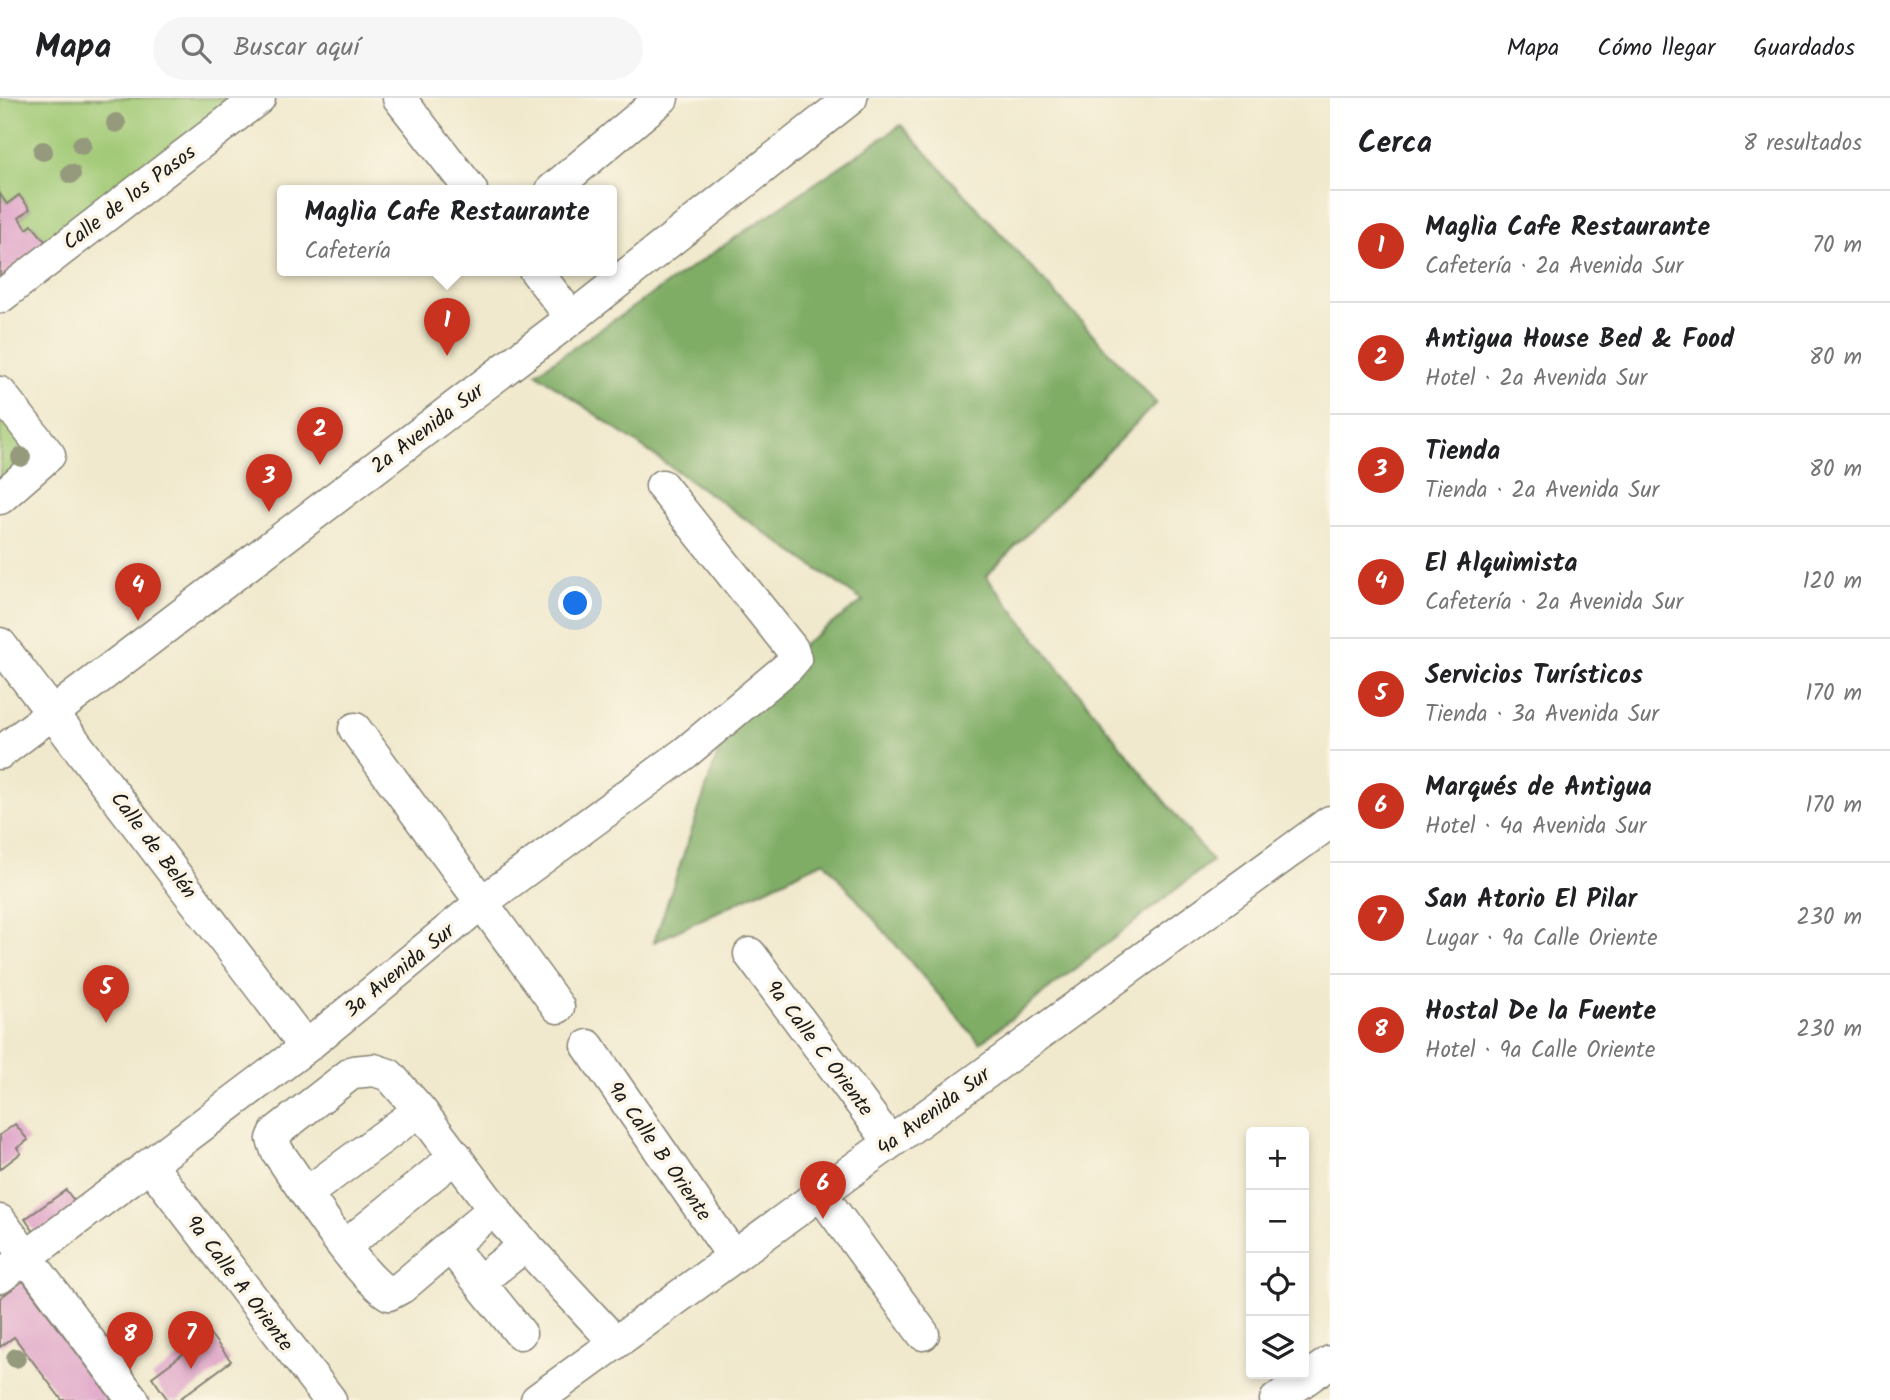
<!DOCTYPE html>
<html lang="es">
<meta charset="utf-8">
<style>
body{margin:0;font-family:Kalam,sans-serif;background:#f6f6f6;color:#202124}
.controls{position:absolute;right:21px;bottom:21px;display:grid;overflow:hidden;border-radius:7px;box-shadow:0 4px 10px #0003}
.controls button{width:63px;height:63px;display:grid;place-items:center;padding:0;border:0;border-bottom:2px solid #e0e0e0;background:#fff;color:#202124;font:35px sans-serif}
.you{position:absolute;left:576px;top:506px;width:24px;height:24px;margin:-18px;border:5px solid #fff;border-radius:50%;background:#1a73e8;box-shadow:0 0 0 10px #1a73e833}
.badge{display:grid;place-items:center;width:46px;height:46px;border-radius:50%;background:#c8321e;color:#fff;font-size:23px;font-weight:700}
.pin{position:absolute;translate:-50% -58px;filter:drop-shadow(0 2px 4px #0008)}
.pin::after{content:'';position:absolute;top:37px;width:24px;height:21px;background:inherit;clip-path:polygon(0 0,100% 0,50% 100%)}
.popup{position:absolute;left:277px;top:87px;width:340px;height:91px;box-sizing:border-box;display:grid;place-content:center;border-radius:7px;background:#fff;filter:drop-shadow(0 2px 5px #0005);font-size:23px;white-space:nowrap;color:#757577}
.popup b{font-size:26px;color:#202124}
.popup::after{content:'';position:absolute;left:50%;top:100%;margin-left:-14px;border:14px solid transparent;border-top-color:#fff}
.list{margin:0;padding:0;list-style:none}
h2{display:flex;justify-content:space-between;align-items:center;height:91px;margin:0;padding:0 28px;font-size:30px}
h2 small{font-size:23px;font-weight:400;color:#757577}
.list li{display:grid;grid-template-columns:46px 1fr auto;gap:21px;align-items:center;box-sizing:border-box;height:112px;padding:0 28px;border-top:2px solid #e0e0e0}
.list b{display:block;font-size:26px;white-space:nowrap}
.list p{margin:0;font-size:23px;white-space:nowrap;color:#757577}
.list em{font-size:23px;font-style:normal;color:#757577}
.icon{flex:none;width:38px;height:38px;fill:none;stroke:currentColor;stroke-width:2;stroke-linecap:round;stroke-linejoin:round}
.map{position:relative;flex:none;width:1330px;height:1302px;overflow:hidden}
header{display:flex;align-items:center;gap:42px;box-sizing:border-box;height:98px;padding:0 35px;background:#fff;border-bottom:2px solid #e0e0e0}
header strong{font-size:33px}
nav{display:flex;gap:38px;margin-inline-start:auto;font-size:24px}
.search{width:490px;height:63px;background:#f6f6f6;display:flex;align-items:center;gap:18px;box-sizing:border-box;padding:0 24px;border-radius:38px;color:#757577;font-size:26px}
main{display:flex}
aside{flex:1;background:#fff}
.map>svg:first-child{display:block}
</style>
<header>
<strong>Mapa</strong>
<div class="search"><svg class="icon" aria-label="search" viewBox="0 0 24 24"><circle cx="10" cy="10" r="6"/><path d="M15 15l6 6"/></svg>Buscar aquí</div>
<nav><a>Mapa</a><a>Cómo llegar</a><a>Guardados</a></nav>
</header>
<main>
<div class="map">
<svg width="1330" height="1302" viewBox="0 0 1330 1302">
<rect width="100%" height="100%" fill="#fcf5e5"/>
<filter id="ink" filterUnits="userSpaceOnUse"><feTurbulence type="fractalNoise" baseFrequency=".0143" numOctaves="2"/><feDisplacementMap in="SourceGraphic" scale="14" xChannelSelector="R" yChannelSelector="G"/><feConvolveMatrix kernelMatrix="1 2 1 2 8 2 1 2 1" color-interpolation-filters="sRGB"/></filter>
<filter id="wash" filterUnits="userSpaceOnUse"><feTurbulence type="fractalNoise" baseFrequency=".00686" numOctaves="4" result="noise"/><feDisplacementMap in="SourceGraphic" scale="28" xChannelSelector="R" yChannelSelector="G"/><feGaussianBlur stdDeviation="1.57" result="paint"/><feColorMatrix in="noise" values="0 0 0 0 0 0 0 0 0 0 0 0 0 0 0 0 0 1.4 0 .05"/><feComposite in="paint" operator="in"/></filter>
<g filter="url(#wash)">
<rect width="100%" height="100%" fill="#f0e9cd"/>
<path fill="#a0c975" stroke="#5e7248" stroke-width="2" d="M 0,0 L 237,0 L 48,147 L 33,127 L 27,131 L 19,120 L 30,111 L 19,97 L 7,106 L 0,96 Z
M 0,306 L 41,357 L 0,389 Z"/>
<path fill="#80ad66" stroke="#4e6441" stroke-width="2" d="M 901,27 L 1156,305 L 986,478 L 1212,763 L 980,945 L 824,763 L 654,844 L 739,593 L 863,503 L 536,275 Z"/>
<g id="blocks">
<path fill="#dea1c7" d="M 0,96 L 7,106 L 19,97 L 30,111 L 19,120 L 27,131 L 32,127 L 48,147 L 0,183 Z
M 15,1026 L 28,1042 L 17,1050 L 21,1055 L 0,1071 L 0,1037 Z
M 66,1092 L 78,1108 L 37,1138 L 25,1121 Z
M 23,1183 L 112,1302 L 62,1302 L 14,1239 L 0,1249 L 0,1200 Z
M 210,1236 L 231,1263 L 178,1302 L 168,1302 L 152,1279 Z"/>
</g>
</g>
<g filter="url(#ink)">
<use href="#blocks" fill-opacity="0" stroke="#868274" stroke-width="2"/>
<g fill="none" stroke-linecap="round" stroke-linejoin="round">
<g stroke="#868274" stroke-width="35">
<path id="minor" d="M 399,0 L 471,92
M 552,92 L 662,0
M 535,172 L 572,220
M 0,199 L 259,0
M 0,295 L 49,357 L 0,400
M 0,546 L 306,949
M 355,631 L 558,909
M 0,655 L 572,220 L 851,0
M 750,856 L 890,1044
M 588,948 L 733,1158
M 151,1068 L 330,1302
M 307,1095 L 420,1012
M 820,1095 L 923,1236
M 495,1110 L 402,1189 L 389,1196 C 356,1176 302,1088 277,1053 L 273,1041 L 276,1034 L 353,974 L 374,972 L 389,977 L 420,1012 L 505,1125 L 615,1244
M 0,1123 L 133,1302
M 345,1148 L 456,1058
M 450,1148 L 520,1235
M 0,1179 L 306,949 L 481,805 L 685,655 L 788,569 L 795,561 L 792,551 L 662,388
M 480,1183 L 526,1147
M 537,1302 L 1330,724
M 1276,1302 L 1330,1264"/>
</g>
<use href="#minor" stroke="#fff" stroke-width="32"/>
</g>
<g fill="#959a7d">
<circle cx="116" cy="25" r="10"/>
<circle cx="82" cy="47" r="10"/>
<circle cx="43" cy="53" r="10"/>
<circle cx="71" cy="76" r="10"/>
<circle cx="21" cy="359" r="10"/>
<circle cx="16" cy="1260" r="10"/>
</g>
</g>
<g text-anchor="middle" stroke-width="7" stroke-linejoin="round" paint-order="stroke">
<g font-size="21" fill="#1c1c1c" stroke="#fcf5e5">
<text transform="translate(129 99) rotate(-37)" y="7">Calle de los Pasos</text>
<text transform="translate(427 330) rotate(-37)" y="7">2a Avenida Sur</text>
<text transform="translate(154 747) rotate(53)" y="7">Calle de Belén</text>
<text transform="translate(399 872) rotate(-39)" y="7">3a Avenida Sur</text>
<text transform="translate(820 950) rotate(53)" y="7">9a Calle C Oriente</text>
<text transform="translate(933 1013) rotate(-36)" y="7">4a Avenida Sur</text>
<text transform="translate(660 1053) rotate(55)" y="7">9a Calle B Oriente</text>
<text transform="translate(240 1185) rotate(53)" y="7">9a Calle A Oriente</text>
</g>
</g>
</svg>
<div class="controls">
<button>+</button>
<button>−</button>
<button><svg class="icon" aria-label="locate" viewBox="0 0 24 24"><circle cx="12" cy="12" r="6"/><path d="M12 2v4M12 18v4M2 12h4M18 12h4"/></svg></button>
<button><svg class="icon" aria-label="layers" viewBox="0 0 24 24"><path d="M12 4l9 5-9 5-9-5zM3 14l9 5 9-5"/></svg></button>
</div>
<div class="you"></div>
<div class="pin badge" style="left:447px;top:258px">1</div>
<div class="popup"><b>Maglia Cafe Restaurante</b>Cafetería</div>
<div class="pin badge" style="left:320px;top:367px">2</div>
<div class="pin badge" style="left:269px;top:414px">3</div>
<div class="pin badge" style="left:138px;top:523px">4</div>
<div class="pin badge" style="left:106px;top:925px">5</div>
<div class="pin badge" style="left:823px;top:1121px">6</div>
<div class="pin badge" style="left:191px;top:1271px">7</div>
<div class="pin badge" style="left:130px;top:1272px">8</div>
</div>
<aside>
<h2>Cerca<small>8 resultados</small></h2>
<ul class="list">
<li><span class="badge">1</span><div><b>Maglia Cafe Restaurante</b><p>Cafetería · 2a Avenida Sur</p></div><em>70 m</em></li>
<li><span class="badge">2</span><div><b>Antigua House Bed &amp; Food</b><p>Hotel · 2a Avenida Sur</p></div><em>80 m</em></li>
<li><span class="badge">3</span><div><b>Tienda</b><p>Tienda · 2a Avenida Sur</p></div><em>80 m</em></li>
<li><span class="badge">4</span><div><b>El Alquimista</b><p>Cafetería · 2a Avenida Sur</p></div><em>120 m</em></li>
<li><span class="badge">5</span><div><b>Servicios Turísticos</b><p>Tienda · 3a Avenida Sur</p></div><em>170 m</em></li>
<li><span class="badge">6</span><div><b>Marqués de Antigua</b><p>Hotel · 4a Avenida Sur</p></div><em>170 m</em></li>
<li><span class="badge">7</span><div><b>San Atorio El Pilar</b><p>Lugar · 9a Calle Oriente</p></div><em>230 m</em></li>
<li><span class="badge">8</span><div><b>Hostal De la Fuente</b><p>Hotel · 9a Calle Oriente</p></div><em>230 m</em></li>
</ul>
</aside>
</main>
